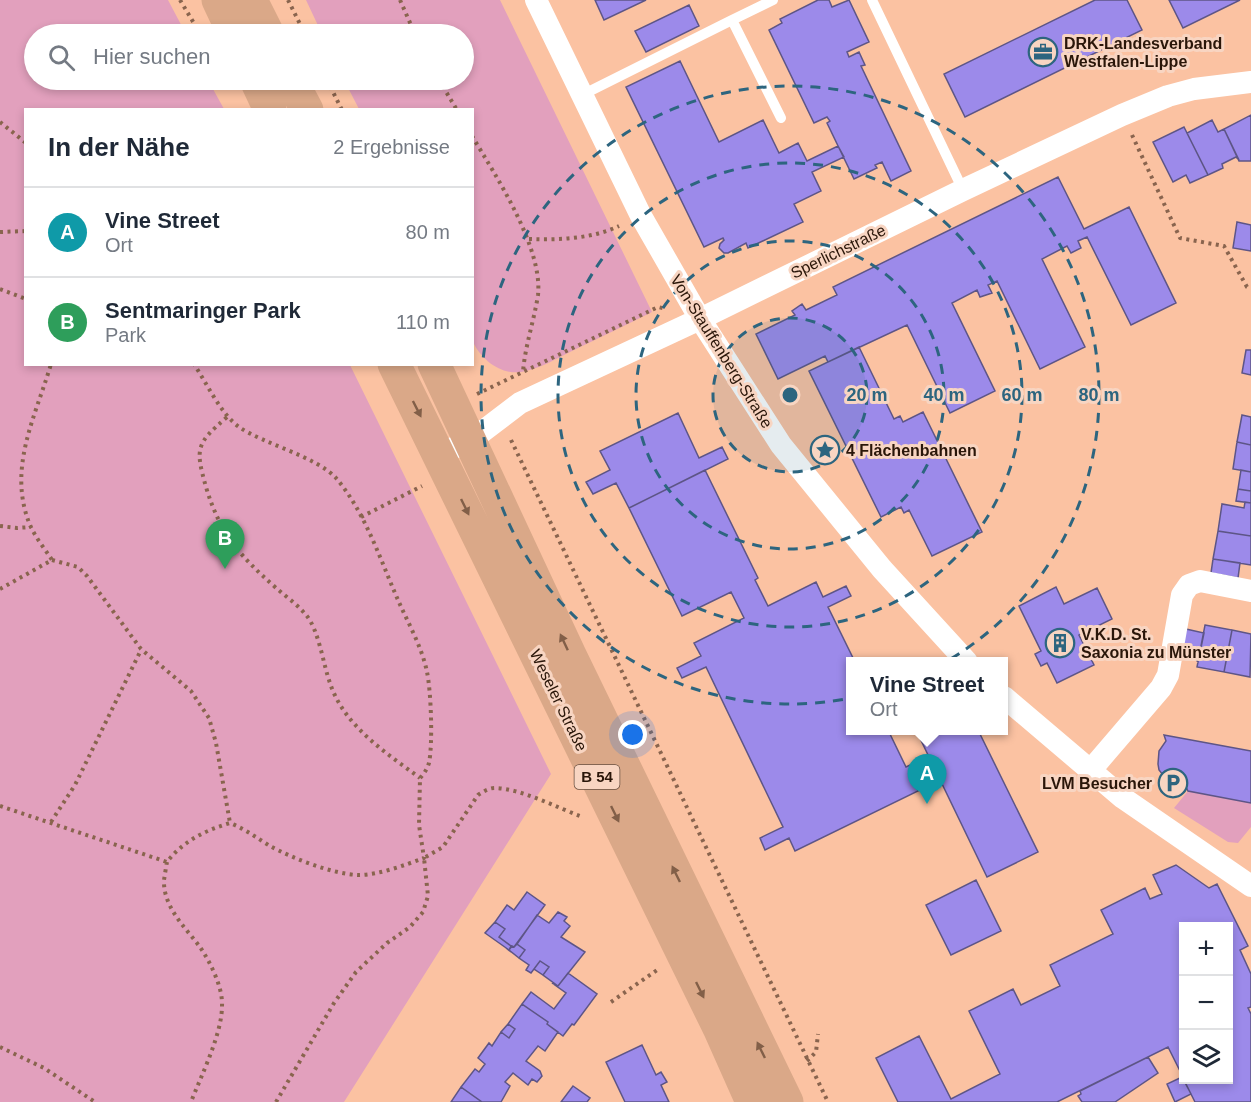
<!DOCTYPE html>
<html lang="de">
<meta charset="utf-8">
<style>
body{margin:0;font-family:Helvetica,sans-serif;background:#f6f6f7;color:#1f2937}
.controls{position:absolute;right:18px;bottom:18px;display:grid;overflow:hidden;border-radius:0px;box-shadow:0 3px 9px #0003}
.controls button{width:54px;height:54px;display:grid;place-items:center;padding:0;border:0;border-bottom:2px solid #e0e1e3;background:#fff;color:#1f2937;font:30px sans-serif}
.you{position:absolute;left:633px;top:735px;width:21px;height:21px;margin:-15px;border:4px solid #fff;border-radius:50%;background:#1a73e8;box-shadow:0 0 0 9px #1a73e833}
.badge{display:grid;place-items:center;width:39px;height:39px;border-radius:50%;background:#2d657f;color:#fff;font-size:20px;font-weight:700}
.pin{position:absolute;translate:-50% -50px;filter:drop-shadow(0 2px 3px #0008)}
.pin::after{content:'';position:absolute;top:32px;width:21px;height:18px;background:inherit;clip-path:polygon(0 0,100% 0,50% 100%)}
.popup{position:absolute;left:846px;top:657px;width:162px;height:78px;box-sizing:border-box;display:grid;place-content:center;border-radius:0px;background:#fff;filter:drop-shadow(0 2px 4px #0005);font-size:20px;white-space:nowrap;color:#747a83}
.popup b{font-size:22px;color:#1f2937}
.popup::after{content:'';position:absolute;left:50%;top:100%;margin-left:-12px;border:12px solid transparent;border-top-color:#fff}
.list{margin:0;padding:0;list-style:none}
h2{display:flex;justify-content:space-between;align-items:center;height:78px;margin:0;padding:0 24px;font-size:26px}
h2 small{font-size:20px;font-weight:400;color:#747a83}
.list li{display:grid;grid-template-columns:39px 1fr auto;gap:18px;align-items:center;box-sizing:border-box;height:90px;padding:0 24px;border-top:2px solid #e0e1e3}
.list b{display:block;font-size:22px;white-space:nowrap}
.list p{margin:0;font-size:20px;white-space:nowrap;color:#747a83}
.list em{font-size:20px;font-style:normal;color:#747a83}
.icon{flex:none;width:33px;height:33px;fill:none;stroke:currentColor;stroke-width:2;stroke-linecap:round;stroke-linejoin:round}
.map{position:relative;flex:none;width:1251px;height:1102px;overflow:hidden}
.search{position:absolute;background:#fff;box-shadow:0 3px 9px #0003;left:24px;top:24px;width:450px;height:66px;display:flex;align-items:center;gap:15px;box-sizing:border-box;padding:0 21px;border-radius:33px;color:#747a83;font-size:22px}
.panel{position:absolute;background:#fff;box-shadow:0 3px 9px #0003;left:24px;top:108px;width:450px;height:258px;border-radius:0px}
.map>svg:first-child{display:block}
</style>
<div class="map">
<svg width="1251" height="1102" viewBox="0 0 1251 1102">
<rect width="100%" height="100%" fill="#fbc2a2"/>
<path fill="#e2a0bd" d="M 0,0 L 168,0 L 186,34 L 34,34 L 34,80 L 208,80 L 224,109 L 26,110 L 26,364 L 350,365 L 551,774 L 344,1102 L 0,1102 Z
M 306,0 L 500,0 L 652,312 C 626,325 599,338 572,351 C 556,359 539,369 521,372 C 500,375 481,359 473,342 L 472,110 L 359,109 L 344,80 L 464,80 L 464,34 L 322,34 Z
M 1188,791 L 1251,803 L 1251,827 L 1238,843 L 1228,842 L 1174,808 Z"/>
<path fill="#9c8aea" stroke="#5d5586" stroke-width="1.5" d="M 595,0 L 646,0 L 604,20 Z
M 818,0 L 829,0 L 832,7 L 849,0 L 869,42 L 847,52 L 849,57 L 859,52 L 865,65 L 861,66 L 911,171 L 891,181 L 882,162 L 875,165 L 877,168 L 854,179 L 827,123 L 830,121 L 827,117 L 814,123 L 769,30 L 782,23 L 780,19 Z
M 1095,0 L 1127,0 L 1142,30 L 965,117 L 944,74 Z
M 1169,0 L 1240,0 L 1183,28 Z
M 689,5 L 699,26 L 646,52 L 635,31 Z
M 680,61 L 719,142 L 763,120 L 779,153 L 798,143 L 807,161 L 838,146 L 844,157 L 812,172 L 821,191 L 794,204 L 803,222 L 748,248 L 746,243 L 728,253 L 724,253 L 719,248 L 720,244 L 724,240 L 723,238 L 704,247 L 626,87 Z
M 1251,115 L 1251,161 L 1239,161 L 1224,129 Z
M 1212,120 L 1218,132 L 1224,129 L 1239,160 L 1236,157 L 1222,164 L 1223,168 L 1208,175 L 1187,133 Z
M 1184,127 L 1208,175 L 1190,183 L 1186,175 L 1173,182 L 1153,142 Z
M 1058,177 L 1084,229 L 1129,207 L 1176,303 L 1131,325 L 1087,237 L 1078,241 L 1081,248 L 1071,253 L 1067,246 L 1042,259 L 1085,347 L 1040,369 L 997,281 L 988,285 L 992,293 L 980,297 L 977,290 L 952,303 L 995,391 L 950,413 L 907,325 L 828,362 L 825,356 L 778,379 L 756,334 L 795,315 L 792,311 L 802,304 L 806,310 L 837,295 L 833,287 Z
M 1237,222 L 1251,225 L 1251,251 L 1233,248 Z
M 859,347 L 894,419 L 900,416 L 903,422 L 923,412 L 982,532 L 932,556 L 909,510 L 904,513 L 901,507 L 881,517 L 809,371 Z
M 1246,350 L 1251,350 L 1251,375 L 1242,373 Z
M 678,413 L 699,458 L 722,447 L 728,459 L 629,508 L 616,483 L 593,494 L 586,482 L 610,470 L 600,451 Z
M 1242,415 L 1251,417 L 1251,445 L 1237,442 Z
M 1237,442 L 1251,445 L 1251,472 L 1233,469 Z
M 705,470 L 758,578 L 755,580 L 768,606 L 816,582 L 823,597 L 846,586 L 851,596 L 828,607 L 855,662 L 850,662 L 850,730 L 888,730 L 906,767 L 929,756 L 934,766 L 911,778 L 918,791 L 795,851 L 789,838 L 765,850 L 760,838 L 783,827 L 706,667 L 682,678 L 677,668 L 701,656 L 694,643 L 744,618 L 731,592 L 682,616 L 629,508 Z
M 1241,470 L 1251,472 L 1251,491 L 1238,489 Z
M 1238,489 L 1251,491 L 1251,503 L 1236,501 Z
M 1245,502 L 1251,503 L 1251,536 L 1218,531 L 1222,504 L 1244,508 Z
M 1218,531 L 1251,536 L 1251,565 L 1213,559 Z
M 1213,559 L 1240,563 L 1238,578 L 1211,573 Z
M 1056,587 L 1064,604 L 1097,588 L 1112,619 L 1079,635 L 1094,665 L 1057,683 L 1047,663 L 1041,666 L 1035,654 L 1041,651 L 1019,606 Z
M 1205,625 L 1232,630 L 1224,672 L 1197,667 Z
M 1186,629 L 1204,633 L 1198,662 L 1193,656 L 1181,653 Z
M 1232,630 L 1251,634 L 1250,677 L 1224,672 Z
M 916,730 L 978,730 L 1038,852 L 987,877 Z
M 1164,735 L 1251,751 L 1251,803 L 1188,791 L 1185,785 L 1179,785 L 1167,780 L 1159,770 L 1158,764 L 1159,751 L 1166,741 Z
M 1176,865 L 1209,888 L 1217,884 L 1248,946 L 1240,950 L 1251,974 L 1251,1007 L 1248,1008 L 1251,1014 L 1251,1102 L 1195,1102 L 1184,1080 L 1228,1080 L 1228,926 L 1184,926 L 1184,1079 L 1168,1047 L 1057,1102 L 898,1102 L 876,1058 L 919,1036 L 951,1099 L 1000,1074 L 969,1011 L 1013,989 L 1021,1005 L 1060,986 L 1050,965 L 1113,934 L 1101,910 L 1145,888 L 1150,899 L 1162,894 L 1153,875 Z
M 976,880 L 1001,931 L 951,955 L 926,905 Z
M 527,892 L 545,905 L 514,947 L 512,946 L 509,950 L 511,952 L 506,948 L 509,950 L 511,946 L 499,937 L 505,929 L 495,922 L 507,905 L 514,910 Z
M 558,912 L 567,917 L 564,921 L 570,926 L 561,937 L 585,952 L 558,986 L 543,975 L 549,967 L 540,961 L 531,973 L 526,970 L 529,965 L 519,958 L 525,950 L 517,944 L 537,915 L 549,923 Z
M 495,922 L 505,929 L 499,937 L 511,946 L 509,950 L 485,933 Z
M 517,944 L 525,950 L 519,958 L 509,950 L 512,946 L 514,947 Z
M 540,961 L 549,967 L 543,975 L 534,969 Z
M 568,973 L 597,994 L 574,1025 L 572,1024 L 563,1036 L 547,1024 L 548,1022 L 522,1004 L 531,992 L 554,1009 L 566,993 L 552,983 L 558,986 Z
M 522,1004 L 548,1022 L 547,1024 L 558,1032 L 545,1051 L 538,1046 L 526,1061 L 540,1071 L 542,1076 L 537,1082 L 532,1079 L 528,1085 L 513,1073 L 505,1082 L 510,1086 L 501,1102 L 482,1102 L 461,1087 L 475,1069 L 479,1072 L 485,1064 L 478,1058 L 489,1043 L 492,1046 L 501,1032 L 509,1038 L 515,1029 L 508,1024 Z
M 508,1024 L 515,1029 L 509,1038 L 501,1032 Z
M 642,1045 L 656,1075 L 661,1072 L 667,1082 L 661,1085 L 669,1102 L 625,1102 L 606,1062 Z
M 1148,1057 L 1158,1073 L 1115,1102 L 1082,1102 L 1078,1096 L 1081,1094 L 1080,1091 Z
M 1182,1077 L 1191,1094 L 1175,1102 L 1167,1084 Z
M 573,1086 L 590,1098 L 587,1102 L 561,1102 Z
M 461,1087 L 482,1102 L 451,1102 Z"/>
<g fill="none" stroke-linecap="round" stroke-linejoin="round">
<path stroke="#89644e" stroke-width="4" stroke-dasharray="3 4.5" stroke-linecap="butt" d="M 180,0 L 195,25
M 288,0 L 305,34
M 400,0 L 415,34
M 327,80 L 342,110
M 439,80 L 457,110
M 0,122 L 26,143
M 1132,135 L 1180,238 L 1224,246 L 1247,287 L 1251,289
M 472,136 C 496,176 543,248 538,295 C 534,321 525,346 523,372
M 0,232 L 26,231
M 529,239 C 559,240 591,239 619,226
M 0,289 L 26,299
M 477,394 L 658,307 L 666,309
M 227,417 C 196,444 195,448 206,487 C 220,534 240,556 275,587 C 285,596 297,604 306,615 C 319,630 323,664 330,683 C 344,726 385,752 420,778
M 511,440 L 828,1102
M 361,517 L 422,486
M 0,526 L 17,528 L 31,527
M 52,560 L 78,567 L 87,576 L 141,649 L 191,691 L 209,718 L 216,743 L 230,823
M 0,589 L 52,560 C 45,549 35,537 30,525 C 7,469 35,418 51,364
M 0,806 L 167,862 C 183,841 206,830 230,823 C 245,829 257,838 270,846 C 292,858 332,874 358,875 C 379,875 405,865 424,858 L 419,825 L 420,778 C 424,774 427,769 429,763 C 433,743 431,691 427,672 C 422,647 408,623 398,600 C 380,559 365,512 336,478 C 317,457 264,444 239,427 C 221,414 207,384 194,364
M 51,822 L 75,785 L 141,650
M 167,862 C 166,867 165,874 164,880 C 163,907 185,927 200,947 C 210,962 223,987 222,1006 C 222,1034 201,1076 191,1102
M 611,1002 L 660,968
M 0,1047 L 44,1068 L 95,1102
M 807,1061 L 816,1052 L 818,1034
M 276,1102 L 334,1003 L 356,972 L 387,943 L 410,927 L 423,912 L 428,896 L 424,858 L 443,847 L 478,795 C 483,792 488,788 495,788 C 523,789 557,808 583,817"/>
<path stroke="#fff" stroke-width="10" d="M 773,0 L 732,20 L 781,118
M 872,0 L 963,190
M 582,95 L 732,20"/>
<path stroke="#fff" stroke-width="22" d="M 536,0 L 641,216 L 700,319 L 781,445 L 882,569 L 967,662
M 439,454 L 470,441 L 520,403 L 700,319 L 963,190 L 1122,115 L 1168,96 L 1194,89 L 1251,82
M 1004,697 L 1123,798 L 1251,886
M 1090,771 L 1161,688 L 1168,675 L 1182,595 L 1189,585 L 1200,581 L 1251,591"/>
<path stroke="#daa888" stroke-width="33" d="M 218,0 L 234,34
M 251,0 L 268,34
M 256,80 L 270,110
M 291,80 L 307,110
M 394,364 L 627,840 L 720,1030 L 752,1102
M 434,364 L 570,655 L 787,1102"/>
</g>
<defs><path id="oneway-solid" d="M-6-.8H1V-3.2L6.5 0L1 3.2V.8H-6Z" transform="scale(1.5)"/></defs>
<g fill="#825f48">
<use href="#oneway-solid" transform="translate(417 409) rotate(63)"/>
<use href="#oneway-solid" transform="translate(465 507) rotate(64)"/>
<use href="#oneway-solid" transform="translate(564 642) rotate(-115)"/>
<use href="#oneway-solid" transform="translate(615 814) rotate(64)"/>
<use href="#oneway-solid" transform="translate(676 874) rotate(-116)"/>
<use href="#oneway-solid" transform="translate(700 990) rotate(64)"/>
<use href="#oneway-solid" transform="translate(761 1050) rotate(-116)"/>
</g>
<circle cx="790" cy="395" r="77" fill="#2d657f" fill-opacity=".12"/>
<g fill="none" stroke="#2d657f" stroke-width="3" stroke-dasharray="10 8">
<circle cx="790" cy="395" r="77"/>
<circle cx="790" cy="395" r="154"/>
<circle cx="790" cy="395" r="232"/>
<circle cx="790" cy="395" r="309"/>
</g>
<defs>
<g id="office-ring" transform="scale(1.5)"><circle r="9.5" fill="#f8d5c2" stroke="#2d657f" stroke-width="1.5"/><path d="M-6-3h4V-5.5h4V-3h4V5H-6ZM-1-4.5V-3h2v-1.5ZM-6 0V1H6V0Z" fill="#2d657f"/></g>
<g id="sight-ring" transform="scale(1.5)"><circle r="9.5" fill="#f8d5c2" stroke="#2d657f" stroke-width="1.5"/><path d="M0-6L1.8-2.2L6-1.7L2.9 1.2L3.7 5.4L0 3.3L-3.7 5.4L-2.9 1.2L-6-1.7L-1.8-2.2Z" fill="#2d657f"/></g>
<g id="building-ring" transform="scale(1.5)"><circle r="9.5" fill="#f8d5c2" stroke="#2d657f" stroke-width="1.5"/><path d="M-4-6H4V6H1V3H-1V6H-4ZM-2.5-4.3h1.7v1.8h-1.7ZM.8-4.3h1.7v1.8H.8ZM-2.5-1h1.7V.8h-1.7ZM.8-1h1.7V.8H.8Z" fill="#2d657f"/></g>
<g id="parking-ring" transform="scale(1.5)"><circle r="9.5" fill="#f8d5c2" stroke="#2d657f" stroke-width="1.5"/><path d="M-3.5-5.5H1a3.5 3.5 0 0 1 0 7H-1V5.5H-3.5ZM-1-3.4V-.6H.8a1.4 1.4 0 0 0 0-2.8Z" fill="#2d657f"/></g>
</defs>
<g fill-rule="evenodd">
<use href="#office-ring" x="1043" y="52"/>
<use href="#sight-ring" x="825" y="450"/>
<use href="#building-ring" x="1060" y="643"/>
<use href="#parking-ring" x="1173" y="783"/>
</g>
<g text-anchor="middle" stroke-width="6" stroke-linejoin="round" paint-order="stroke">
<rect fill="#f8d5c2" stroke="#684f40" stroke-width="1.5" x="574.5" y="765" width="45" height="24" rx="4.5"/>
<g font-size="15" font-weight="bold" fill="#2a1609">
<text x="597" y="782">B 54</text>
</g>
<g font-size="16" font-weight="bold" fill="#2a1609" stroke="#f8d5c2" text-anchor="start">
<text x="1064" y="49">DRK-Landesverband<tspan x="1064" dy="18">Westfalen-Lippe</tspan></text>
<text x="846" y="456">4 Flächenbahnen</text>
<text x="1081" y="640">V.K.D. St.<tspan x="1081" dy="18">Saxonia zu Münster</tspan></text>
<text x="1152" y="789" text-anchor="end">LVM Besucher</text>
</g>
<g font-size="16" fill="#2a1609" stroke="#f8d5c2">
<text transform="translate(838 251) rotate(-26)" y="6">Sperlichstraße</text>
<text transform="translate(722 351) rotate(58)" y="6">Von-Stauffenberg-Straße</text>
<text transform="translate(559 700) rotate(64)" y="6">Weseler Straße</text>
</g>
</g>
<circle cx="790" cy="395" r="9" fill="#2d657f" stroke="#f8d5c2" stroke-width="3"/>
<g font-size="18" text-anchor="middle" font-weight="bold" fill="#2d657f" stroke="#f8d5c2" stroke-width="6" stroke-linejoin="round" paint-order="stroke">
<text x="867" y="401">20 m</text>
<text x="944" y="401">40 m</text>
<text x="1022" y="401">60 m</text>
<text x="1099" y="401">80 m</text>
</g>
</svg>
<div class="controls">
<button>+</button>
<button>−</button>
<button><svg class="icon" aria-label="layers" viewBox="0 0 24 24"><path d="M12 4l9 5-9 5-9-5zM3 14l9 5 9-5"/></svg></button>
</div>
<div class="you"></div>
<div class="pin badge" style="left:927px;top:804px;background:#0f9aa8">A</div>
<div class="popup"><b>Vine Street</b>Ort</div>
<div class="pin badge" style="left:225px;top:569px;background:#2e9e5b">B</div>
<div class="search"><svg class="icon" aria-label="search" viewBox="0 0 24 24"><circle cx="10" cy="10" r="6"/><path d="M15 15l6 6"/></svg>Hier suchen</div>
<section class="panel">
<h2>In der Nähe<small>2 Ergebnisse</small></h2>
<ul class="list">
<li><span class="badge" style="background:#0f9aa8">A</span><div><b>Vine Street</b><p>Ort</p></div><em>80 m</em></li>
<li><span class="badge" style="background:#2e9e5b">B</span><div><b>Sentmaringer Park</b><p>Park</p></div><em>110 m</em></li>
</ul>
</section>
</div>
